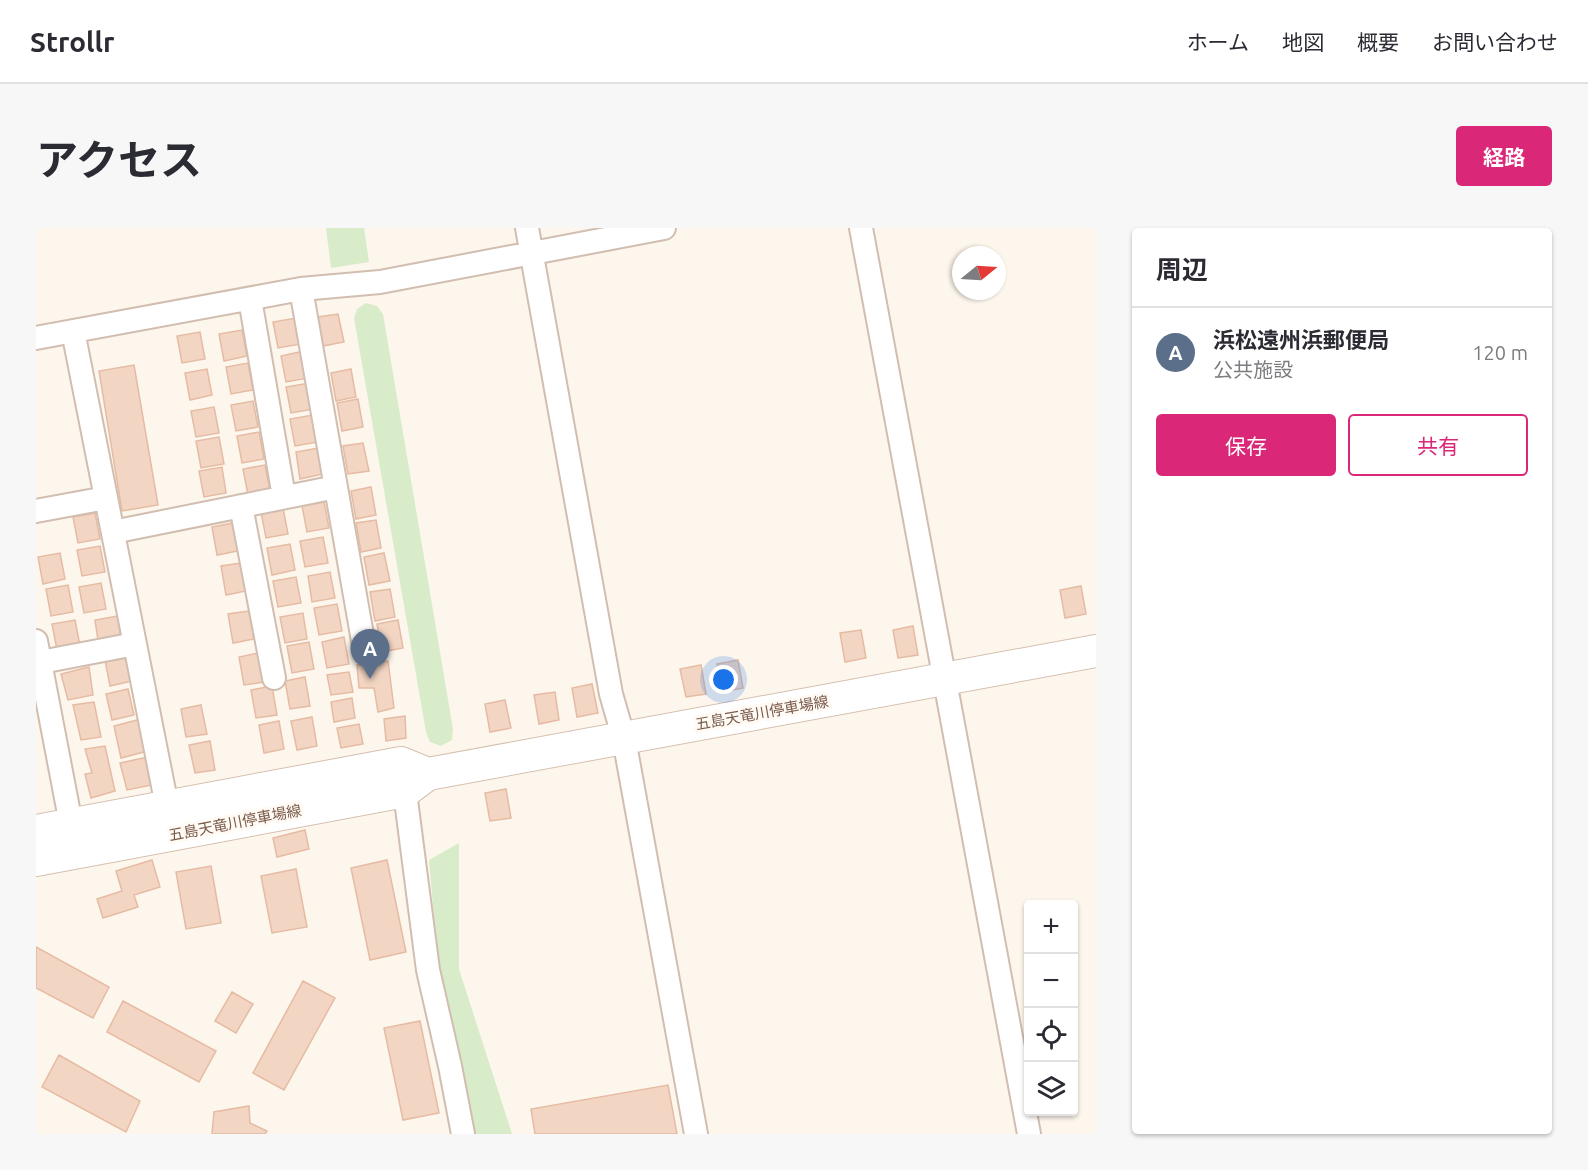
<!DOCTYPE html>
<html lang="ja">
<meta charset="utf-8">
<style>
body{margin:0;font-family:Ubuntu,"Noto Sans JP",sans-serif;background:#f7f7f7;color:#2b2b33}
.controls{position:absolute;right:18px;bottom:18px;display:grid;overflow:hidden;border-radius:6px;box-shadow:0 2px 4px #0004}
.controls button{width:54px;height:54px;display:grid;place-items:center;padding:0;border:0;border-bottom:2px solid #e1e1e2;background:#fff;color:#2b2b33;font:30px sans-serif}
.compass{position:absolute;left:916px;top:18px;width:54px;height:54px;border-radius:50%;background:#fff;box-shadow:0 2px 4px #0004;rotate:72deg}
.you{position:absolute;left:688px;top:452px;width:21px;height:21px;margin:-15px;border:4px solid #fff;border-radius:50%;background:#1a73e8;box-shadow:0 0 0 9px #1a73e833}
.badge{display:grid;place-items:center;width:39px;height:39px;border-radius:50%;background:#db2777;color:#fff;font-size:20px;font-weight:700}
.pin{position:absolute;translate:-50% -50px;filter:drop-shadow(0 2px 3px #0008)}
.pin::after{content:'';position:absolute;top:32px;width:21px;height:18px;background:inherit;clip-path:polygon(0 0,100% 0,50% 100%)}
.list{margin:0;padding:0;list-style:none}
h2{display:flex;justify-content:space-between;align-items:center;height:78px;margin:0;padding:0 24px;font-size:26px}
h2 small{font-size:20px;font-weight:400;color:#7c7c81}
.list li{display:grid;grid-template-columns:39px 1fr auto;gap:18px;align-items:center;box-sizing:border-box;height:90px;padding:0 24px;border-top:2px solid #e1e1e2}
.list b{display:block;font-size:22px;white-space:nowrap}
.list p{margin:0;font-size:20px;white-space:nowrap;color:#7c7c81}
.list em{font-size:20px;font-style:normal;color:#7c7c81}
.actions{display:flex;gap:12px;padding:18px 24px}
.actions a{flex:1;padding:14px 0;border:2px solid #db2777;border-radius:6px;text-align:center;font-size:21px;color:#db2777}
.actions .main{background:#db2777;color:#fff}
.icon{flex:none;width:33px;height:33px;fill:none;stroke:currentColor;stroke-width:2;stroke-linecap:round;stroke-linejoin:round}
.map{position:relative;flex:none;width:1060px;height:906px;overflow:hidden;border-radius:6px}
header{display:flex;align-items:center;gap:36px;box-sizing:border-box;height:84px;padding:0 30px;background:#fff;border-bottom:2px solid #e1e1e2}
header strong{font-size:28px}
nav{display:flex;gap:33px;margin-inline-start:auto;font-size:21px}
.intro{display:flex;align-items:center;justify-content:space-between;box-sizing:border-box;height:144px;padding:0 36px}
h1{margin:0;font-size:42px}
.button{padding:15px 27px;border-radius:6px;background:#db2777;color:#fff;font-size:21px;font-weight:700}
main{display:flex;gap:36px;padding:0 36px}
aside{flex:1;background:#fff;border-radius:6px;box-shadow:0 2px 4px #0004}
.map>svg:first-child{display:block}
</style>
<header>
<strong>Strollr</strong>
<nav><a>ホーム</a><a>地図</a><a>概要</a><a>お問い合わせ</a></nav>
</header>
<div class="intro"><h1>アクセス</h1><a class="button">経路</a></div>
<main>
<div class="map">
<svg width="1060" height="906" viewBox="0 0 1060 906">
<rect width="100%" height="100%" fill="#fdf6ec"/>
<path fill="#d8ecc9" d="M 290,0 L 328,0 L 333,34 L 295,40 Z
M 330,75 L 341,78 L 347,86 L 417,501 L 416,512 L 405,518 L 394,514 L 390,504 L 318,90 L 321,81 Z
M 423,615 L 423,741 L 476,906 L 435,906 L 402,737 L 393,632 Z"/>
<path fill="#f3d5c3" stroke="#e6bba3" stroke-width="1.5" d="M 302,86 L 308,114 L 287,118 L 282,89 Z
M 260,90 L 265,116 L 242,120 L 237,94 Z
M 206,102 L 211,128 L 188,133 L 183,106 Z
M 164,104 L 169,131 L 146,135 L 141,108 Z
M 268,123 L 273,150 L 250,154 L 245,128 Z
M 212,135 L 217,162 L 195,166 L 190,139 Z
M 98,137 L 122,277 L 86,283 L 63,143 Z
M 171,141 L 176,167 L 154,172 L 149,145 Z
M 315,141 L 320,169 L 300,173 L 295,145 Z
M 273,155 L 278,181 L 255,185 L 250,159 Z
M 322,171 L 327,199 L 306,203 L 301,175 Z
M 217,173 L 222,199 L 200,203 L 195,177 Z
M 178,179 L 183,205 L 160,209 L 155,183 Z
M 277,187 L 282,214 L 259,218 L 254,191 Z
M 223,204 L 228,231 L 206,235 L 201,208 Z
M 183,209 L 188,236 L 165,240 L 160,213 Z
M 327,215 L 333,243 L 312,246 L 307,218 Z
M 282,220 L 287,246 L 264,251 L 260,224 Z
M 229,237 L 234,263 L 212,267 L 207,241 Z
M 186,239 L 190,265 L 168,269 L 163,243 Z
M 335,259 L 340,287 L 320,291 L 315,263 Z
M 288,274 L 293,300 L 271,304 L 266,278 Z
M 247,280 L 252,306 L 230,310 L 225,284 Z
M 59,285 L 64,311 L 42,315 L 37,289 Z
M 340,292 L 345,320 L 325,324 L 320,295 Z
M 197,295 L 202,323 L 181,327 L 176,299 Z
M 287,309 L 292,335 L 269,339 L 264,313 Z
M 254,316 L 259,342 L 236,347 L 231,320 Z
M 64,318 L 69,344 L 46,348 L 41,322 Z
M 24,325 L 29,351 L 7,356 L 2,329 Z
M 348,325 L 354,353 L 333,357 L 328,329 Z
M 205,335 L 210,363 L 190,367 L 185,338 Z
M 294,344 L 299,370 L 276,374 L 272,348 Z
M 260,349 L 265,375 L 242,379 L 237,353 Z
M 65,355 L 70,381 L 48,385 L 43,359 Z
M 32,357 L 37,384 L 15,388 L 10,361 Z
M 1045,358 L 1050,386 L 1029,390 L 1024,362 Z
M 354,361 L 359,389 L 339,393 L 334,364 Z
M 301,376 L 306,403 L 283,407 L 278,380 Z
M 213,383 L 218,411 L 197,415 L 192,386 Z
M 267,385 L 271,411 L 249,415 L 244,389 Z
M 81,388 L 86,415 L 63,419 L 59,392 Z
M 39,392 L 44,418 L 21,422 L 16,396 Z
M 362,392 L 367,420 L 346,424 L 341,396 Z
M 877,398 L 882,427 L 862,430 L 857,402 Z
M 825,402 L 830,430 L 809,434 L 804,405 Z
M 308,409 L 313,436 L 291,440 L 286,414 Z
M 273,414 L 278,441 L 256,445 L 251,418 Z
M 223,425 L 228,454 L 208,457 L 203,429 Z
M 91,427 L 96,453 L 74,458 L 69,432 Z
M 702,432 L 707,460 L 687,464 L 681,436 Z
M 352,433 L 358,480 L 342,484 L 338,460 L 323,460 L 321,437 Z
M 665,437 L 670,466 L 650,469 L 644,441 Z
M 53,439 L 57,467 L 32,472 L 25,446 Z
M 313,444 L 317,464 L 295,467 L 291,447 Z
M 269,449 L 274,478 L 254,481 L 249,453 Z
M 556,456 L 562,485 L 541,489 L 536,460 Z
M 236,458 L 241,487 L 220,490 L 215,462 Z
M 92,461 L 98,487 L 76,492 L 70,466 Z
M 519,464 L 523,492 L 503,496 L 498,467 Z
M 316,470 L 319,490 L 298,494 L 295,474 Z
M 469,472 L 475,500 L 454,504 L 449,476 Z
M 58,474 L 65,509 L 45,512 L 37,477 Z
M 165,477 L 171,506 L 150,509 L 145,481 Z
M 369,488 L 370,510 L 350,513 L 348,491 Z
M 276,489 L 281,518 L 261,522 L 255,493 Z
M 105,491 L 112,523 L 85,530 L 78,498 Z
M 243,493 L 248,521 L 228,525 L 223,497 Z
M 323,496 L 327,516 L 305,520 L 301,500 Z
M 174,513 L 179,542 L 159,545 L 153,517 Z
M 69,518 L 79,563 L 55,570 L 49,546 L 56,545 L 49,521 Z
M 112,529 L 116,557 L 91,562 L 84,535 Z
M 470,561 L 475,590 L 454,593 L 449,565 Z
M 269,602 L 273,621 L 241,629 L 237,610 Z
M 116,632 L 124,659 L 98,667 L 102,679 L 67,690 L 61,671 L 86,663 L 80,643 Z
M 351,632 L 370,724 L 334,732 L 315,640 Z
M 175,638 L 185,695 L 150,701 L 140,644 Z
M 260,641 L 271,699 L 236,705 L 225,648 Z
M 0,719 L 73,759 L 57,790 L 0,760 Z
M 267,753 L 299,770 L 248,862 L 217,845 Z
M 196,764 L 217,776 L 200,805 L 179,793 Z
M 87,773 L 180,823 L 163,854 L 71,804 Z
M 384,793 L 403,885 L 367,892 L 348,800 Z
M 23,827 L 104,873 L 90,904 L 6,859 Z
M 632,857 L 641,906 L 499,906 L 495,881 Z
M 213,878 L 214,895 L 231,903 L 229,906 L 176,906 L 178,884 Z"/>
<g fill="none" stroke-linecap="round" stroke-linejoin="round">
<g stroke="#d1beb0" stroke-width="26">
<path id="minor" d="M 491,0 L 575,466 L 588,511 L 660,906
M 825,0 L 993,906
M 265,61 L 329,424
M 214,71 L 248,269
M 37,103 L 131,578
M 0,110 L 265,61 L 344,54 L 628,0
M 205,278 L 238,450
M 0,283 L 70,270
M 77,304 L 300,259
M 0,413 L 35,596
M 0,435 L 99,416
M 367,549 L 392,742 L 414,838 L 427,906"/>
</g>
<g stroke="#d6c0b0" stroke-width="34">
<path id="secondary" d="M 0,603 L 365,535 L 392,546
M 0,632 L 369,563 L 392,546 L 1060,423"/>
</g>
<use href="#minor" stroke="#fff" stroke-width="22"/>
<use href="#secondary" stroke="#fff" stroke-width="32"/>
</g>
<g text-anchor="middle" stroke-width="6" stroke-linejoin="round" paint-order="stroke">
<g font-size="15" fill="#7a5c4d" stroke="#fffaf3">
<text transform="translate(726 485) rotate(-10)" y="5">五島天竜川停車場線</text>
<text transform="translate(199 595) rotate(-11)" y="5">五島天竜川停車場線</text>
</g>
</g>
</svg>
<div class="controls">
<button>+</button>
<button>−</button>
<button><svg class="icon" aria-label="locate" viewBox="0 0 24 24"><circle cx="12" cy="12" r="6"/><path d="M12 2v4M12 18v4M2 12h4M18 12h4"/></svg></button>
<button><svg class="icon" aria-label="layers" viewBox="0 0 24 24"><path d="M12 4l9 5-9 5-9-5zM3 14l9 5 9-5"/></svg></button>
</div>
<svg class="compass" viewBox="-18 -18 36 36"><path d="M0-13l5 13h-10z" fill="#e53935"/><path d="M0 13l5-13h-10z" fill="#7c7c81"/></svg>
<div class="you"></div>
<div class="pin badge" style="left:334px;top:451px;background:#5c6f8a">A</div>
</div>
<aside>
<h2>周辺<small></small></h2>
<ul class="list">
<li><span class="badge" style="background:#5c6f8a">A</span><div><b>浜松遠州浜郵便局</b><p>公共施設</p></div><em>120 m</em></li>
</ul>
<div class="actions"><a class="main">保存</a><a>共有</a></div>
</aside>
</main>
